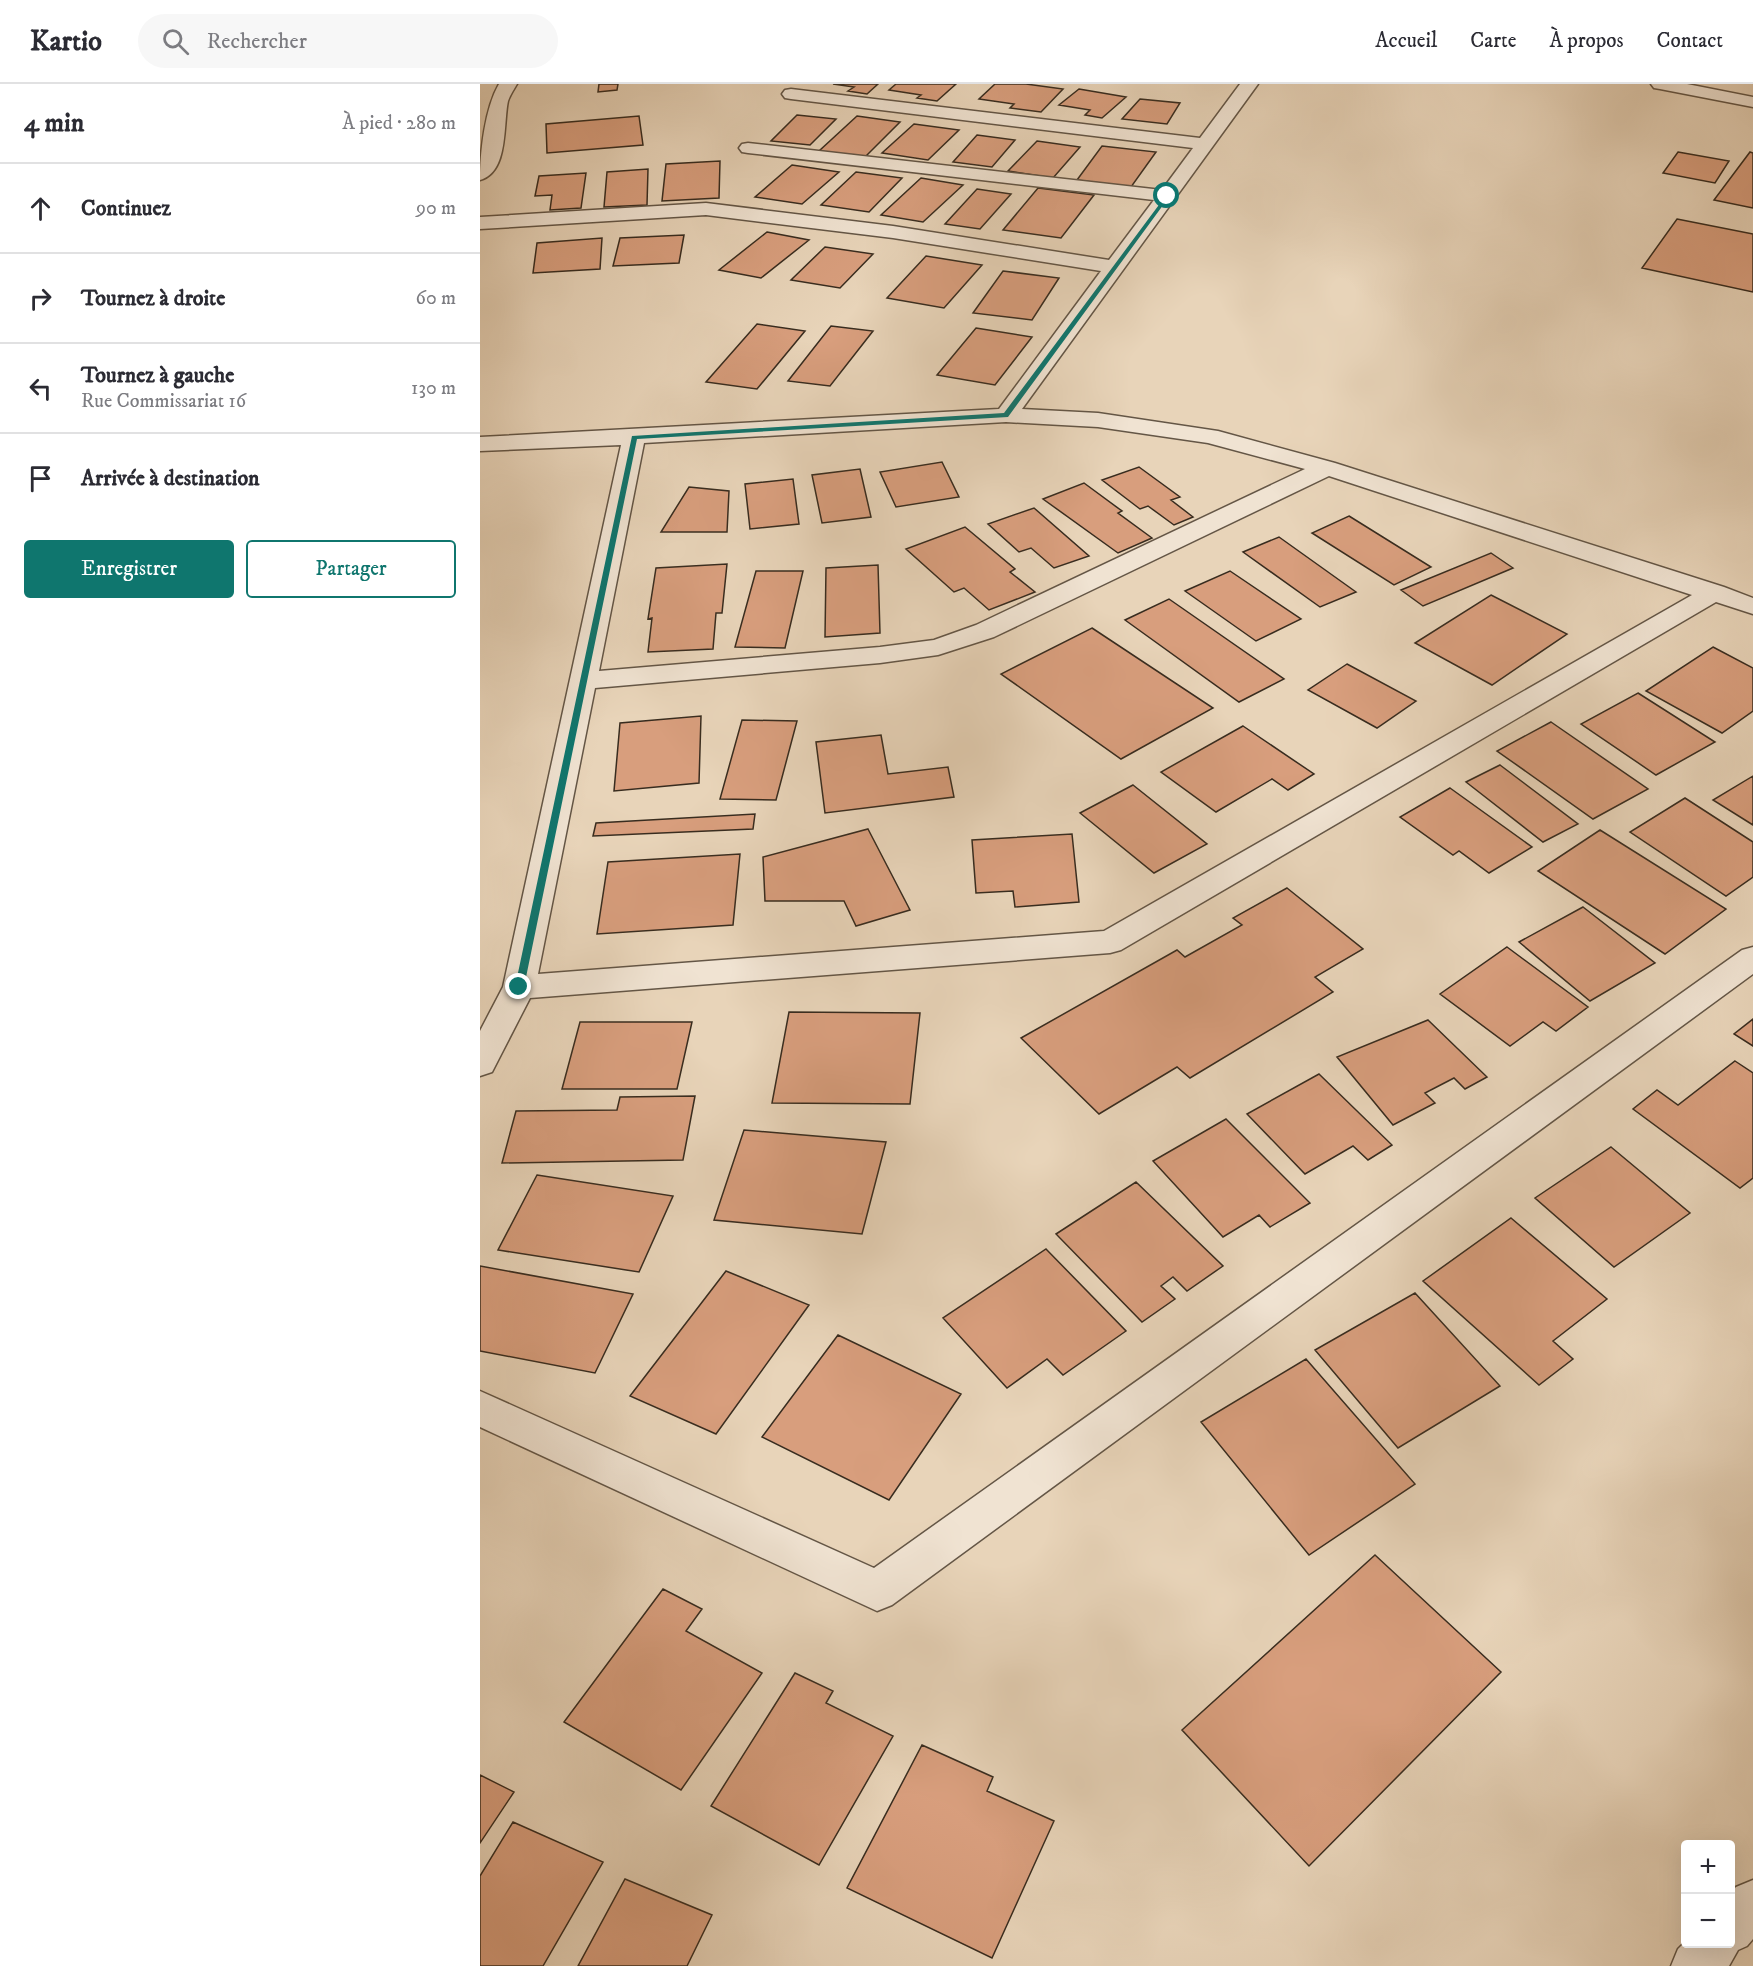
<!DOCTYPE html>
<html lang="fr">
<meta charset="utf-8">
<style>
body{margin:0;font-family:"IM FELL DW Pica",serif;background:#f7f7f7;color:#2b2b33}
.controls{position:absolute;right:18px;bottom:18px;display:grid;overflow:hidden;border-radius:6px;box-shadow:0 6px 24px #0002}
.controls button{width:54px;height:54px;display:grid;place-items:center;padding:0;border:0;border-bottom:2px solid #e1e1e2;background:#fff;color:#2b2b33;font:30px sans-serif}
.stop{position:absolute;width:18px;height:18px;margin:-14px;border:4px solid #0f766e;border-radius:50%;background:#fff}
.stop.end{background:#0f766e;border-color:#fff;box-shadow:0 2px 6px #0008}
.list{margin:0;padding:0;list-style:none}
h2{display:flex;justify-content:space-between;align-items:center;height:78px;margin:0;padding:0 24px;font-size:26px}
h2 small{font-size:20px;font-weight:400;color:#7c7c81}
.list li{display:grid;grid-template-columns:39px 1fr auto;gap:18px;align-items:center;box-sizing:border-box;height:90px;padding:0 24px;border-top:2px solid #e1e1e2}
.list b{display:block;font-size:22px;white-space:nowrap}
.list p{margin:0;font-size:20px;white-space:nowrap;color:#7c7c81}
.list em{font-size:20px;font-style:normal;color:#7c7c81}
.actions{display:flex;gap:12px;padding:18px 24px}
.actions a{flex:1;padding:14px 0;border:2px solid #0f766e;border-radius:6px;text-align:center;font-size:21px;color:#0f766e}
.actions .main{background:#0f766e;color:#fff}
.icon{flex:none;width:33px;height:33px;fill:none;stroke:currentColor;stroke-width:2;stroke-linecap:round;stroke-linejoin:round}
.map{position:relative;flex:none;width:1273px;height:1882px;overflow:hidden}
header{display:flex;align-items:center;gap:36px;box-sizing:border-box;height:84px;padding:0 30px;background:#fff;border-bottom:2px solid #e1e1e2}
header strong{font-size:28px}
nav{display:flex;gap:33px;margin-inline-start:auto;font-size:21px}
.search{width:420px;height:54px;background:#f7f7f7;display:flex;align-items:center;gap:15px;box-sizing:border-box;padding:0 21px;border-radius:33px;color:#7c7c81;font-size:22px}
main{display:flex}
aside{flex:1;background:#fff}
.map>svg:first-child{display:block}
</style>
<header>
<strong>Kartio</strong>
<div class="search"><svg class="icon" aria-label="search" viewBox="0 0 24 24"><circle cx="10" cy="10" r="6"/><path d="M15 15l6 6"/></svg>Rechercher</div>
<nav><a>Accueil</a><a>Carte</a><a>À propos</a><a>Contact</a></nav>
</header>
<main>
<aside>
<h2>4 min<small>À pied · 280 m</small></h2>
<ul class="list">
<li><svg class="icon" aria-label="ahead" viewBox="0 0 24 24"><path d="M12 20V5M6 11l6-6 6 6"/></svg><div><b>Continuez</b></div><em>90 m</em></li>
<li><svg class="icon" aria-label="right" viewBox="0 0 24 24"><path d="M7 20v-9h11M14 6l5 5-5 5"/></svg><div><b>Tournez à droite</b></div><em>60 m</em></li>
<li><svg class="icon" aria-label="left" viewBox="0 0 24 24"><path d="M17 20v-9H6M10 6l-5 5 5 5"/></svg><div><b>Tournez à gauche</b><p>Rue Commissariat 16</p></div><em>130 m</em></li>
<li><svg class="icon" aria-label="arrive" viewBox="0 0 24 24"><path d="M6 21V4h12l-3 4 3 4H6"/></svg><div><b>Arrivée à destination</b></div></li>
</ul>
<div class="actions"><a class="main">Enregistrer</a><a>Partager</a></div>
</aside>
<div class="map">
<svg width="1273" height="1882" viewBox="0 0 1273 1882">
<rect width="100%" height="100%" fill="#e8d4b9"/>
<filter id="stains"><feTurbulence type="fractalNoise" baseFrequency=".00333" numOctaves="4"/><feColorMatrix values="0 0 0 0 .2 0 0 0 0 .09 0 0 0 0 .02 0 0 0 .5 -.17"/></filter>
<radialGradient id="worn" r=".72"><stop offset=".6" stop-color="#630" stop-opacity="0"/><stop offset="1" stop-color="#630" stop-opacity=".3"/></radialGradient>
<path fill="#d89e7d" stroke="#382c1f" stroke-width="1.5" d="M 119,0 L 138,0 L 137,6 L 118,8 Z
M 353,0 L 398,0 L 387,10 L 368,7 L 374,3 Z
M 416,0 L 476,0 L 457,17 L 437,14 L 441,11 L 409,6 Z
M 515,0 L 546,0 L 583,5 L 561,28 L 530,24 L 534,20 L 499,15 Z
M 599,5 L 646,13 L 622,34 L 605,31 L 610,26 L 579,21 Z
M 660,15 L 700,19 L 687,40 L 642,35 Z
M 317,31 L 356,35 L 330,61 L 291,57 Z
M 159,32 L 163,61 L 67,69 L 66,40 Z
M 377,32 L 420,38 L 384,74 L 339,67 Z
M 434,40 L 479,46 L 448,76 L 402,69 Z
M 497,51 L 535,56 L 512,83 L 473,78 Z
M 557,57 L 600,63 L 573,94 L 528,87 Z
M 622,62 L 676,68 L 651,103 L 597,96 Z
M 1198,68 L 1249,77 L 1235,99 L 1183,89 Z
M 1270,68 L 1273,69 L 1273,124 L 1234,116 Z
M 240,77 L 239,114 L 182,117 L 186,80 Z
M 312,81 L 359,88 L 322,120 L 275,113 Z
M 168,85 L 167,121 L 124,123 L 127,88 Z
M 376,88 L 422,94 L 389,128 L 341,121 Z
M 106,89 L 101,124 L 70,126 L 72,111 L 55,112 L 59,92 Z
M 441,94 L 483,101 L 443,138 L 401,131 Z
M 558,104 L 614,111 L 581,154 L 523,146 Z
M 497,105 L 531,110 L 500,145 L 465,140 Z
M 1197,135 L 1273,150 L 1273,208 L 1162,184 Z
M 287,148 L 329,156 L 281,194 L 239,186 Z
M 204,151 L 199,179 L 133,182 L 140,154 Z
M 122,154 L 120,185 L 53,189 L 57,159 Z
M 345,163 L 393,170 L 360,204 L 311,196 Z
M 446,172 L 502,181 L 464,224 L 407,214 Z
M 523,187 L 579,194 L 552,236 L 493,229 Z
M 277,240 L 325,247 L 277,305 L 226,298 Z
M 351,242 L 393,247 L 350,302 L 308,297 Z
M 496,244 L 552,253 L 515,301 L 457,291 Z
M 462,378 L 479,413 L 416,423 L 400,388 Z
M 659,383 L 700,413 L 691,416 L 713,433 L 694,441 L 668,422 L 660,425 L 622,396 Z
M 380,385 L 391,433 L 342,439 L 332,391 Z
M 313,395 L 319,440 L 270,445 L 265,400 Z
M 604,399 L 642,427 L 638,429 L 672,454 L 638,469 L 563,415 Z
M 209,403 L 249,407 L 247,448 L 181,448 Z
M 554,424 L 609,472 L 574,484 L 551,464 L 539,468 L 508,440 Z
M 869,432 L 951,483 L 914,501 L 832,449 Z
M 485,443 L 535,485 L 530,488 L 555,508 L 509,526 L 484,504 L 474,508 L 426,465 Z
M 799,453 L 876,508 L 840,523 L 763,468 Z
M 1011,469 L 1033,484 L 943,522 L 921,506 Z
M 247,480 L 242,529 L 236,529 L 233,565 L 168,568 L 172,534 L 168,535 L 176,484 Z
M 398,481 L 400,549 L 345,553 L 346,484 Z
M 276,487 L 323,487 L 305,564 L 255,563 Z
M 750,487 L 821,535 L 776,557 L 705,507 Z
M 1011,511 L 1087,550 L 1012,601 L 935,559 Z
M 689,515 L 804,595 L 759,618 L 645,536 Z
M 612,544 L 733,624 L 641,675 L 521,590 Z
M 1233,563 L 1273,584 L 1273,627 L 1242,649 L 1166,607 Z
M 867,580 L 936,617 L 897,644 L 828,606 Z
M 1158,609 L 1235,658 L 1176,691 L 1101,640 Z
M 221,632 L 219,699 L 134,707 L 140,639 Z
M 262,636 L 317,637 L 296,716 L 240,715 Z
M 1071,638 L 1168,705 L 1113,735 L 1017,667 Z
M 763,642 L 834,690 L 808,706 L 792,695 L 736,728 L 681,688 Z
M 401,651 L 408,690 L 468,683 L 474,713 L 345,729 L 336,658 Z
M 1020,681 L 1098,740 L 1063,758 L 986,698 Z
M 1273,692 L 1273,741 L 1233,716 Z
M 653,701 L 727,760 L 674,789 L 600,729 Z
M 970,704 L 1052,763 L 1009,789 L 979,767 L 973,771 L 920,733 Z
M 1205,714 L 1273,758 L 1273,793 L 1246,812 L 1150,748 Z
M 275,730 L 273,745 L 113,752 L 116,739 Z
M 388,745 L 430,826 L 376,842 L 364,817 L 285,817 L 283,773 Z
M 1120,746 L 1246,825 L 1185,870 L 1058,787 Z
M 592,750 L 599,818 L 535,823 L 533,807 L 496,809 L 492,756 Z
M 260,770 L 253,841 L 117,850 L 128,778 Z
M 807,804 L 883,865 L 835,893 L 853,908 L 710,994 L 697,983 L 619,1030 L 541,954 L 697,866 L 705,873 L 762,841 L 753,834 Z
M 1103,823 L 1175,879 L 1110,917 L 1039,858 Z
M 1027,863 L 1108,923 L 1076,947 L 1063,938 L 1030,962 L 960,910 Z
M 309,928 L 440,929 L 430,1020 L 292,1019 Z
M 1273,935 L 1273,962 L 1254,950 Z
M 948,936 L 1007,993 L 985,1005 L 974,994 L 945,1009 L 955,1019 L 913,1041 L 857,973 Z
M 100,938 L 212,938 L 197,1005 L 82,1005 Z
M 1255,977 L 1273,989 L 1273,1094 L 1260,1104 L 1153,1025 L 1177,1006 L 1198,1021 Z
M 839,990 L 912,1061 L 888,1076 L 873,1062 L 825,1090 L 767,1030 Z
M 215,1012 L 203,1076 L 22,1079 L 36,1027 L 137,1026 L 140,1013 Z
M 746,1035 L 830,1119 L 790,1143 L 779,1131 L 743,1153 L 673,1077 Z
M 264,1046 L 406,1058 L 382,1150 L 234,1136 Z
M 1131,1063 L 1210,1129 L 1134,1183 L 1055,1114 Z
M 57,1091 L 193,1112 L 159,1188 L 18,1166 Z
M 656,1098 L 743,1182 L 707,1207 L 693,1193 L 681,1202 L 695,1215 L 662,1238 L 576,1150 Z
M 1031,1134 L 1127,1215 L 1073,1257 L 1093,1275 L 1059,1301 L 943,1197 Z
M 566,1165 L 646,1247 L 583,1291 L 567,1275 L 527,1304 L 463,1234 Z
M 0,1182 L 153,1210 L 115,1289 L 0,1267 Z
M 246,1187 L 329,1221 L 236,1350 L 150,1312 Z
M 935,1209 L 1020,1302 L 918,1364 L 835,1266 Z
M 358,1251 L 481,1310 L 409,1416 L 282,1353 Z
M 826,1275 L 935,1400 L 829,1471 L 721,1338 Z
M 895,1471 L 1021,1588 L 829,1782 L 702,1646 Z
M 183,1505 L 222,1525 L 206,1547 L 282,1589 L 201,1706 L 84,1638 Z
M 315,1589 L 353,1607 L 346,1619 L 413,1652 L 339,1781 L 231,1722 Z
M 442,1661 L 513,1693 L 507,1707 L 574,1737 L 512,1874 L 367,1804 Z
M 0,1691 L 34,1708 L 0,1759 Z
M 33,1738 L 123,1778 L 63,1882 L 0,1882 L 0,1792 Z
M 145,1795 L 232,1831 L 207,1882 L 98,1882 Z"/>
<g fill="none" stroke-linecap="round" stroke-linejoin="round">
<g stroke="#645646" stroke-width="3">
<path id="minor" d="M 19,0 L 37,0 C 34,5 30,11 28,17 C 23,40 29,88 0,96 C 0,68 5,24 19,0 Z
M 760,0 L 778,0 L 542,325 L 618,329 L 738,347 L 855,379 L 1244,503 L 1273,514 L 1273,530 L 1236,518 L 641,866 L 630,869 L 50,914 L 12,988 L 0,992 L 0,947 L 23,903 L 141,361 L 0,367 L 0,353 L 519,325 L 621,187 L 413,154 L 226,131 L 0,145 L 0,133 L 226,119 L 413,142 L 629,176 L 674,116 L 268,69 L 262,68 L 259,64 L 262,60 L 268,59 L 682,106 L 713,64 L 311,15 L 305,14 L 302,10 L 305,6 L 311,5 L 720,54 ZM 526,338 L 618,343 L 728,359 L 825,385 L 496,541 L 454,556 L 400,563 L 119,587 L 164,359 ZM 849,392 L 1212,511 L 624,847 L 58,890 L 115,604 L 400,579 L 458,571 L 514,553 Z
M 1171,0 L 1207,0 L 1273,13 L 1273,23 L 1180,5 L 1174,4 Z
M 1273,863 L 1273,890 L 412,1521 L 397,1527 L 0,1343 L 0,1307 L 394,1484 L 1262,866 Z
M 1273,1796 L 1273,1855 L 1267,1862 L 1258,1866 L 1249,1882 L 1191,1882 L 1198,1865 L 1206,1857 L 1206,1860 L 1250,1860 L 1250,1809 L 1256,1803 Z"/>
</g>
<use href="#minor" fill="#f0e3d2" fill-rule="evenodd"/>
</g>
<path fill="#0f766e" d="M 687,110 L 689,113 L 528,333 L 157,355 L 44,903 L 43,906 L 36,906 L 35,903 L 152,352 L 524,329 Z"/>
<rect width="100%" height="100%" filter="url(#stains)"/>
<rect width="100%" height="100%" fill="url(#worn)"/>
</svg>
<div class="controls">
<button>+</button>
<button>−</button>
</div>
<div class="stop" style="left:687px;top:112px"></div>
<div class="stop end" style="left:39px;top:903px"></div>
</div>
</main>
